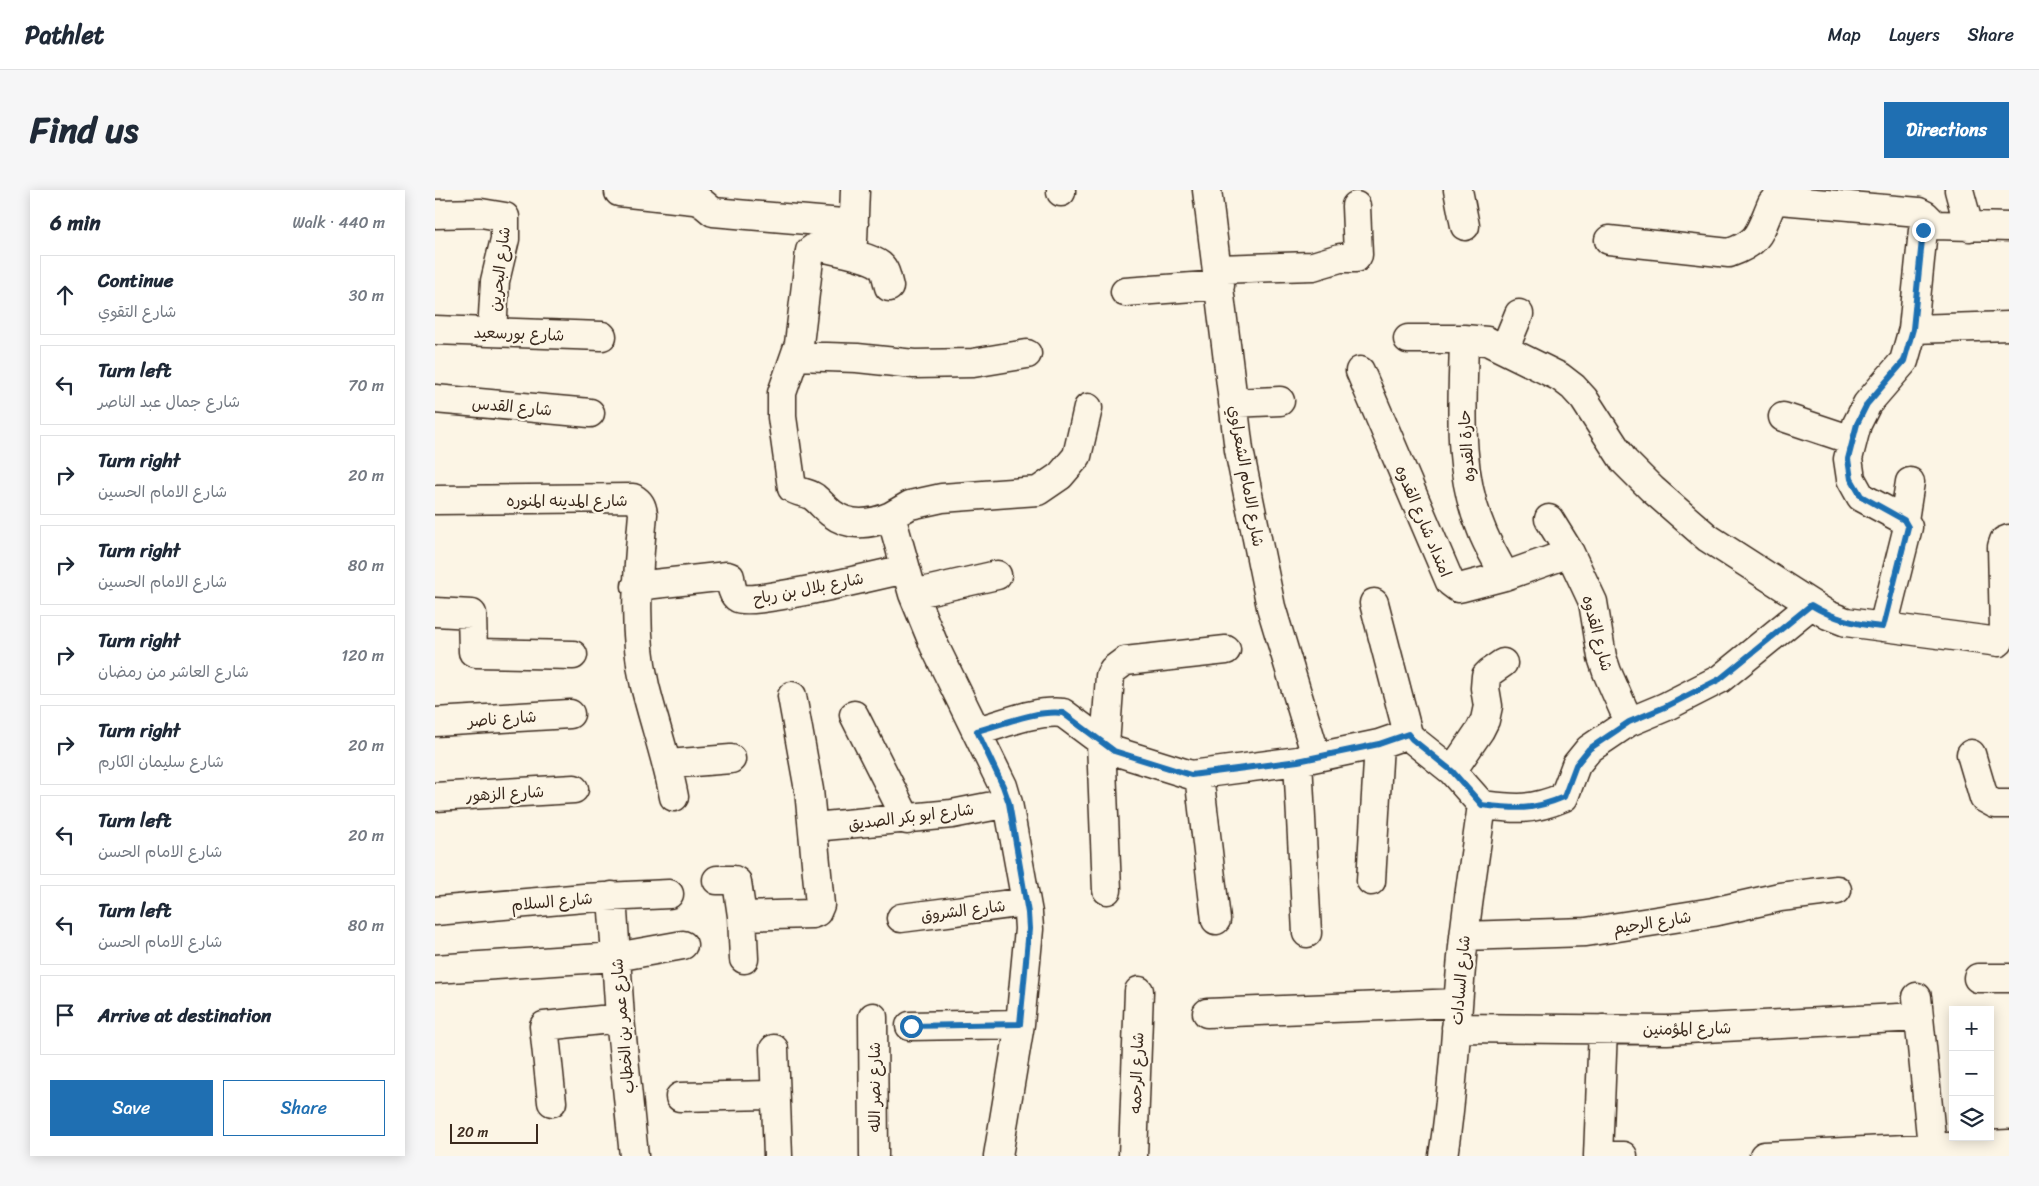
<!DOCTYPE html>
<meta charset="utf-8">
<style>
body{margin:0;font-family:Sriracha,"Playpen Sans Arabic",sans-serif;background:#f6f6f7;color:#1f2937}
.controls{position:absolute;right:15px;bottom:15px;display:grid;overflow:hidden;border-radius:0px;box-shadow:0 2px 12px #0003}
.controls button{width:45px;height:45px;display:grid;place-items:center;padding:0;border:0;border-bottom:1px solid #e0e1e3;background:#fff;color:#1f2937;font:25px sans-serif}
.scale{position:absolute;left:15px;bottom:12px;width:88px;box-sizing:border-box;padding-left:5px;border:2px solid #3b2a1e;border-top:0;font-size:14px;line-height:18px;white-space:nowrap;color:#3b2a1e;-webkit-text-stroke:4px #fcf5e5;paint-order:stroke}
.stop{position:absolute;width:15px;height:15px;margin:-11px;border:4px solid #1f6fb2;border-radius:50%;background:#fff}
.stop.end{background:#1f6fb2;border-color:#fff;box-shadow:0 1px 5px #0008}
.list{margin:0;padding:0;list-style:none}
h2{display:flex;justify-content:space-between;align-items:center;height:65px;margin:0;padding:0 20px;font-size:21px}
h2 small{font-size:16px;font-weight:400;color:#747a83}
.list li{display:grid;grid-template-columns:32px 1fr auto;gap:15px;align-items:center;box-sizing:border-box;height:80px;margin:0 10px 10px;padding:0 10px;border:1px solid #e0e1e3;border-radius:0px}
.list b{display:block;font-size:19px;white-space:nowrap}
.list p{margin:0;font-size:16px;white-space:nowrap;color:#747a83}
.list em{font-size:16px;font-style:normal;color:#747a83}
.actions{display:flex;gap:10px;padding:15px 20px}
.actions a{flex:1;padding:11px 0;border:1px solid #1f6fb2;border-radius:0px;text-align:center;font-size:18px;color:#1f6fb2}
.actions .main{background:#1f6fb2;color:#fff}
.icon{flex:none;width:28px;height:28px;fill:none;stroke:currentColor;stroke-width:2;stroke-linecap:round;stroke-linejoin:round}
.map{position:relative;flex:none;width:1574px;height:966px;overflow:hidden;border-radius:0px}
header{display:flex;align-items:center;gap:30px;box-sizing:border-box;height:70px;padding:0 25px;background:#fff;border-bottom:1px solid #e0e1e3}
header strong{font-size:24px}
nav{display:flex;gap:28px;margin-inline-start:auto;font-size:18px}
.intro{display:flex;align-items:center;justify-content:space-between;box-sizing:border-box;height:120px;padding:0 30px}
h1{margin:0;font-size:35px}
.button{padding:12px 22px;border-radius:0px;background:#1f6fb2;color:#fff;font-size:18px;font-weight:700}
main{display:flex;gap:30px;padding:0 30px}
aside{flex:1;background:#fff;border-radius:0px;box-shadow:0 2px 12px #0003}
.map>svg:first-child{display:block}
</style>
<header>
<strong>Pathlet</strong>
<nav><a>Map</a><a>Layers</a><a>Share</a></nav>
</header>
<div class="intro"><h1>Find us</h1><a class="button">Directions</a></div>
<main>
<aside>
<h2>6 min<small>Walk · 440 m</small></h2>
<ul class="list">
<li><svg class="icon" aria-label="ahead" viewBox="0 0 24 24"><path d="M12 20V5M6 11l6-6 6 6"/></svg><div><b>Continue</b><p>شارع التقوي</p></div><em>30 m</em></li>
<li><svg class="icon" aria-label="left" viewBox="0 0 24 24"><path d="M17 20v-9H6M10 6l-5 5 5 5"/></svg><div><b>Turn left</b><p>شارع جمال عبد الناصر</p></div><em>70 m</em></li>
<li><svg class="icon" aria-label="right" viewBox="0 0 24 24"><path d="M7 20v-9h11M14 6l5 5-5 5"/></svg><div><b>Turn right</b><p>شارع الامام الحسين</p></div><em>20 m</em></li>
<li><svg class="icon" aria-label="right" viewBox="0 0 24 24"><path d="M7 20v-9h11M14 6l5 5-5 5"/></svg><div><b>Turn right</b><p>شارع الامام الحسين</p></div><em>80 m</em></li>
<li><svg class="icon" aria-label="right" viewBox="0 0 24 24"><path d="M7 20v-9h11M14 6l5 5-5 5"/></svg><div><b>Turn right</b><p>شارع العاشر من رمضان</p></div><em>120 m</em></li>
<li><svg class="icon" aria-label="right" viewBox="0 0 24 24"><path d="M7 20v-9h11M14 6l5 5-5 5"/></svg><div><b>Turn right</b><p>شارع سليمان الكارم</p></div><em>20 m</em></li>
<li><svg class="icon" aria-label="left" viewBox="0 0 24 24"><path d="M17 20v-9H6M10 6l-5 5 5 5"/></svg><div><b>Turn left</b><p>شارع الامام الحسن</p></div><em>20 m</em></li>
<li><svg class="icon" aria-label="left" viewBox="0 0 24 24"><path d="M17 20v-9H6M10 6l-5 5 5 5"/></svg><div><b>Turn left</b><p>شارع الامام الحسن</p></div><em>80 m</em></li>
<li><svg class="icon" aria-label="arrive" viewBox="0 0 24 24"><path d="M6 21V4h12l-3 4 3 4H6"/></svg><div><b>Arrive at destination</b></div></li>
</ul>
<div class="actions"><a class="main">Save</a><a>Share</a></div>
</aside>
<div class="map">
<svg width="1574" height="966" viewBox="0 0 1574 966">
<rect width="100%" height="100%" fill="#fcf5e5"/>
<filter id="ink" filterUnits="userSpaceOnUse"><feTurbulence type="fractalNoise" baseFrequency=".02" numOctaves="2"/><feDisplacementMap in="SourceGraphic" scale="10" xChannelSelector="R" yChannelSelector="G"/><feConvolveMatrix kernelMatrix="1 2 1 2 8 2 1 2 1" color-interpolation-filters="sRGB"/></filter>
<g filter="url(#ink)">
<g fill="none" stroke-linecap="round" stroke-linejoin="round">
<g stroke="#3b2a1e" stroke-width="31">
<path id="street" d="M 626,0 L 626,2
M 772,0 L 804,260 L 836,417 L 881,566
M 1023,0 L 1030,36
M 1524,0 L 1534,37
M 184,2 L 259,10 L 266,12 L 278,22 L 419,34
M 0,24 L 46,23 L 70,27 L 70,49 L 60,91 L 57,142
M 1174,50 L 1294,63 C 1326,52 1324,42 1337,13 L 1345,10 L 1484,22 L 1490,25 L 1500,35 L 1574,37
M 418,51 L 420,0
M 783,79 L 878,76 L 905,68 L 921,68 L 923,65 L 921,16
M 454,97 C 452,90 451,80 445,75 C 434,66 397,60 382,56 L 375,61 L 364,154 L 347,203 L 347,227 L 357,298 C 364,303 372,302 379,307 C 385,312 390,318 396,323 C 414,337 435,335 456,326 L 478,404 L 499,455 L 568,596 L 573,613 L 593,723 L 594,739 L 585,834 L 563,966
M 690,102 L 785,95
M 1478,139 L 1574,136
M 0,140 L 167,146
M 973,149 L 1029,149 L 1052,151 L 1125,187 L 1138,197 L 1149,209 L 1189,271 L 1217,299 L 1273,348 L 1393,425 L 1411,432 L 1564,452 L 1569,440 L 1567,357 L 1569,351 L 1574,349
M 1029,149 C 1028,212 1021,279 1046,338 C 1052,355 1062,370 1070,386
M 1070,158 L 1084,124
M 361,166 L 422,168 L 479,174 L 538,173 L 592,164
M 925,181 L 1015,392 L 1023,398 L 1028,397 L 1070,386 L 1135,363
M 0,209 L 155,223
M 798,213 L 845,211
M 1348,227 L 1417,250
M 0,310 L 198,308 C 205,312 207,316 208,324 C 203,381 197,439 210,496 C 219,533 232,569 239,607
M 456,326 L 475,315 L 507,308 L 603,301 L 625,286 L 642,266 L 653,218
M 1114,329 L 1135,363 L 1158,412 L 1167,467 L 1172,482 L 1194,532
M 1469,330 L 1475,292
M 201,396 L 292,386 L 295,387 C 296,393 297,405 303,408 C 316,416 447,384 470,379
M 478,404 L 562,385
M 939,413 L 973,544 L 977,549 L 1017,581 L 1047,615 C 1081,619 1096,621 1129,607 L 1141,575 L 1154,559 L 1194,532 L 1230,517 L 1285,489 L 1376,415
M 0,422 L 37,424 L 38,462 L 41,463 L 138,465
M 1448,437 L 1473,337 L 1469,330 L 1426,307 L 1416,289 L 1413,269 L 1422,234 L 1432,214 L 1469,171 L 1478,139 L 1488,40 L 1490,36 L 1500,35
M 419,525 L 472,630
M 0,532 L 135,524
M 542,541 C 569,534 599,520 628,523 L 679,561 L 756,585 L 863,571 L 944,554 L 973,544
M 666,552 L 672,700
M 670,555 L 675,486 L 678,480 L 690,471 L 791,460
M 1536,564 L 1549,608 L 1560,614 L 1574,614
M 863,571 L 872,743
M 233,574 L 296,569
M 1017,581 L 1045,540 L 1050,530 L 1053,516 L 1050,498 L 1051,486 L 1055,482 L 1068,473
M 764,585 L 781,730
M 0,607 L 139,599
M 379,637 L 517,624 L 573,613
M 282,690 L 299,690 L 302,692 L 307,726 L 309,769
M 936,691 L 944,554
M 177,706 L 185,828 L 199,966
M 0,721 L 149,708 L 234,704
M 307,726 L 377,724 L 382,722 L 385,715 L 374,600 L 357,506
M 466,728 L 591,712
M 1029,746 L 1151,742 L 1278,722 L 1345,707 L 1402,700
M 0,779 L 181,767 L 248,755
M 1543,788 L 1574,788
M 1482,807 L 1498,966
M 772,823 L 1023,813
M 438,827 L 439,966
M 475,836 L 585,834
M 1021,838 L 1232,840 L 1483,827
M 339,859 L 343,966
M 245,907 L 340,905
M 117,912 L 109,836 L 185,828
M 698,966 L 704,801
M 1008,966 C 1020,893 1021,820 1029,747 C 1034,703 1041,659 1047,615
M 1163,966 L 1168,839
M 1163,966 L 1188,966
M 1329,966 L 1574,954"/>
</g>
<use href="#street" stroke="#fcf5e5" stroke-width="28"/>
</g>
</g>
<g fill="none" stroke-linecap="round" stroke-linejoin="round" filter="url(#ink)">
<path stroke="#1f6fb2" stroke-width="6" d="M 476,836 L 585,834 L 594,739 L 593,723 L 574,613 L 568,596 L 542,541 C 569,534 600,520 628,523 L 679,561 L 756,585 L 863,571 L 944,554 L 973,544 L 977,549 L 1017,581 L 1047,615 C 1081,619 1096,621 1129,607 L 1141,575 L 1154,559 L 1194,532 L 1230,517 L 1285,489 L 1376,415 C 1399,429 1421,435 1448,437 L 1473,337 L 1469,330 L 1426,306 L 1416,289 L 1413,269 L 1422,234 L 1432,214 L 1469,171 L 1478,139 L 1488,40"/>
</g>
<g text-anchor="middle" stroke-width="4.5" stroke-linejoin="round" paint-order="stroke">
<g font-size="16" fill="#3b2a1e" stroke="#fcf5e5">
<text transform="translate(64 79) rotate(-83)" y="6">شارع البحرين</text>
<text transform="translate(84 143) rotate(2)" y="6">شارع بورسعيد</text>
<text transform="translate(77 216) rotate(5)" y="6">شارع القدس</text>
<text transform="translate(1031 256) rotate(-94)" y="6">حارة القدوه</text>
<text transform="translate(812 286) rotate(80)" y="6">شارع الامام الشعراوي</text>
<text x="132" y="316">شارع المدينه المنوره</text>
<text transform="translate(989 331) rotate(67)" y="6">امتداد شارع القدوه</text>
<text transform="translate(373 398) rotate(-11)" y="6">شارع بلال بن رباح</text>
<text transform="translate(1163 443) rotate(75)" y="6">شارع القدوه</text>
<text transform="translate(67 528) rotate(-4)" y="6">شارع ناصر</text>
<text transform="translate(70 603) rotate(-3)" y="6">شارع الزهور</text>
<text transform="translate(476 626) rotate(-7)" y="6">شارع ابو بكر الصديق</text>
<text transform="translate(117 711) rotate(-5)" y="6">شارع السلام</text>
<text transform="translate(528 720) rotate(-7)" y="6">شارع الشروق</text>
<text transform="translate(1217 732) rotate(-9)" y="6">شارع الرحيم</text>
<text transform="translate(1025 790) rotate(-85)" y="6">شارع السادات</text>
<text transform="translate(187 836) rotate(-95)" y="6">شارع عمر بن الخطاب</text>
<text transform="translate(1252 838) rotate(-1)" y="6">شارع المؤمنين</text>
<text transform="translate(701 883) rotate(-88)" y="6">شارع الرحمه</text>
<text transform="translate(439 897) rotate(-90)" y="6">شارع نصر الله</text>
</g>
</g>
</svg>
<div class="controls">
<button>+</button>
<button>−</button>
<button><svg class="icon" aria-label="layers" viewBox="0 0 24 24"><path d="M12 4l9 5-9 5-9-5zM3 14l9 5 9-5"/></svg></button>
</div>
<div class="scale">20 m</div>
<div class="stop" style="left:476px;top:836px"></div>
<div class="stop end" style="left:1488px;top:40px"></div>
</div>
</main>
